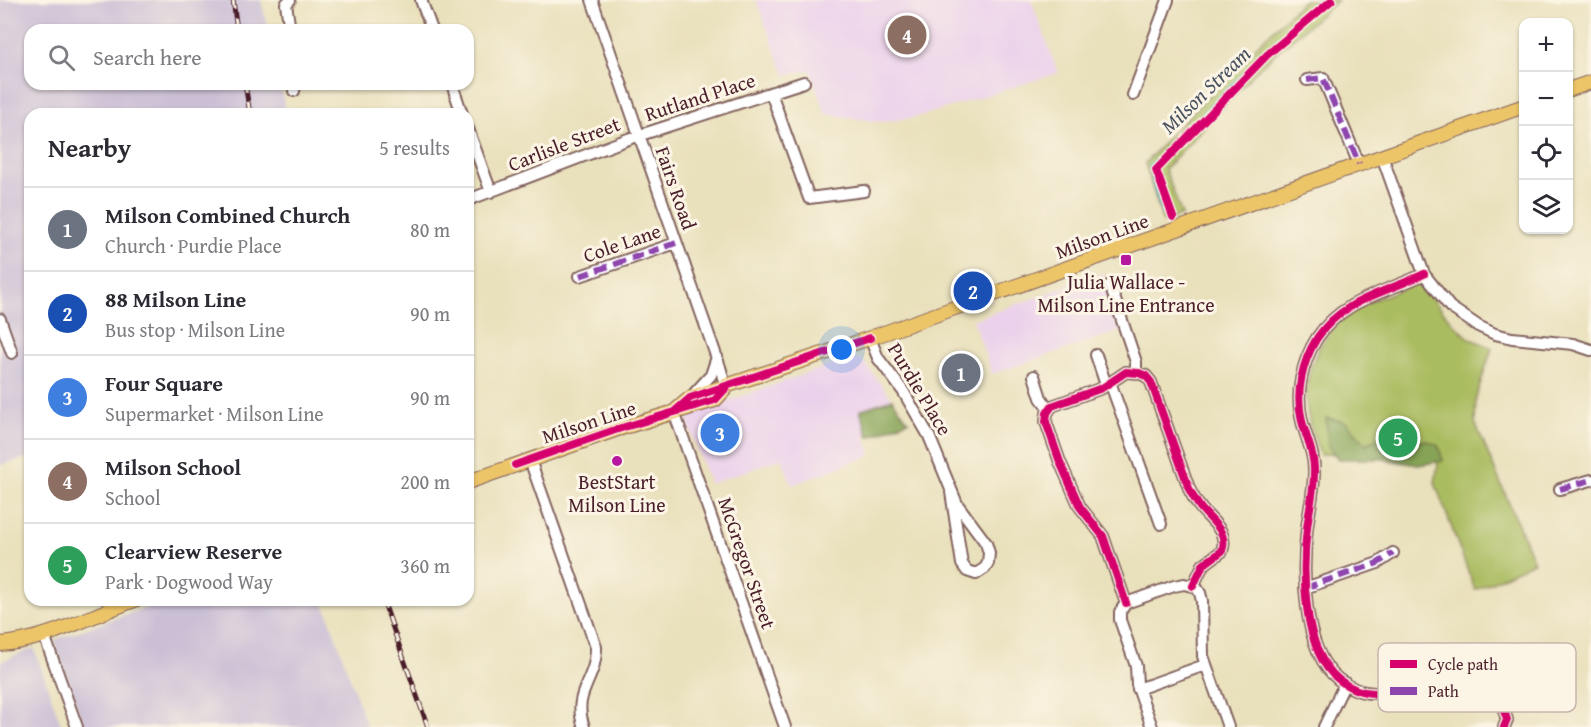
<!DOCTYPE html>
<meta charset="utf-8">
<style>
body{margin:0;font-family:"Gentium Book Plus",serif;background:#f7f7f7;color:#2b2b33}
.controls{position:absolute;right:18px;top:18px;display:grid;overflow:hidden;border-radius:12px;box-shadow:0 2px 4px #0004}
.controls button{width:54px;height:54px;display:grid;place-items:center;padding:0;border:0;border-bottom:2px solid #e1e1e2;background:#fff;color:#2b2b33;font:30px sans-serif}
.you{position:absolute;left:842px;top:350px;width:21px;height:21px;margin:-15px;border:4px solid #fff;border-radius:50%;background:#1a73e8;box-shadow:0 0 0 9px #1a73e833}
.badge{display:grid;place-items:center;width:39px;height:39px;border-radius:50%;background:#b5179e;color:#fff;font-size:20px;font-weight:700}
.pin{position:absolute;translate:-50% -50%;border:3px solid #fff;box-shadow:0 2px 6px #0006}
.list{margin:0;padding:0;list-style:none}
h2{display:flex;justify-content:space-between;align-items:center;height:78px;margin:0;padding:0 24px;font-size:26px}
h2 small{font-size:20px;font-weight:400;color:#7c7c81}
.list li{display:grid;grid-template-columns:39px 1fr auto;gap:18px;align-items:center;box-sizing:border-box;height:84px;padding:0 24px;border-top:2px solid #e1e1e2}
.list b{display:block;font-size:22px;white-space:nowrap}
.list p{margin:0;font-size:20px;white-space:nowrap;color:#7c7c81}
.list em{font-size:20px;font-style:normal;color:#7c7c81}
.icon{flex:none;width:33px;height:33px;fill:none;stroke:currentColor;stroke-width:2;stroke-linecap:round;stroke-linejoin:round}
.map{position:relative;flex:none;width:1591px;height:727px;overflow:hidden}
.search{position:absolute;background:#fff;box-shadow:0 2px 4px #0004;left:24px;top:24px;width:450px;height:66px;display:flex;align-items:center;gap:15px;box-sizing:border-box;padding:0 21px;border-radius:18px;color:#7c7c81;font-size:22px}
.panel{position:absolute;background:#fff;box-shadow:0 2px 4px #0004;left:24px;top:108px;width:450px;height:498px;border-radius:18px}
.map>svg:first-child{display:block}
</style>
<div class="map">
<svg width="1591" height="727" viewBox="0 0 1591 727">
<rect width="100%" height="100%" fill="#fcf5e5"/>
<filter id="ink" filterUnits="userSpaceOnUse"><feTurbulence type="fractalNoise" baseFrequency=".0167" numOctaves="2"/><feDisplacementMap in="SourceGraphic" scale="12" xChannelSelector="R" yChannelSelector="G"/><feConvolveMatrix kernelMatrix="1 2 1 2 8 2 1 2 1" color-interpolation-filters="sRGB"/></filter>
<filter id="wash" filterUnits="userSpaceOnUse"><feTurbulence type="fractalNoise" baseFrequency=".008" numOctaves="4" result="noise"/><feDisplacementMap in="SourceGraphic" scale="24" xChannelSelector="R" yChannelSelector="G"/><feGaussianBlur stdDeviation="1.35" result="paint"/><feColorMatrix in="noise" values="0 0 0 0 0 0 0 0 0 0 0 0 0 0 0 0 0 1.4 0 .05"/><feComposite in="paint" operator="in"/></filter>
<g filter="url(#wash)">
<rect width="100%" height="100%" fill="#e9e0bc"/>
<path fill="#ebd1eb" d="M 756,0 L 1031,0 L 1058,73 L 917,117 L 880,122 L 826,114 L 810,70 L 785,75 Z
M 1104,273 L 1122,330 L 992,374 L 973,320 Z
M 854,357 L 863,361 L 907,418 L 865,437 L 871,455 L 792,485 L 782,458 L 710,484 L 687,421 L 691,414 Z"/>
<path fill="#cbbfd5" d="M 0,0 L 261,0 L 268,30 L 30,30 L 30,84 L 280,84 L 286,114 L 30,114 L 30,457 L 0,465 Z
M 167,600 L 323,600 L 367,727 L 84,727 L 54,640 Z
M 34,648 L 62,727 L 0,727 L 0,662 Z"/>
<path fill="#aabc60" stroke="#7a6e46" stroke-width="1.5" d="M 1304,0 L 1338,0 L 1261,66 L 1165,169 L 1182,215 L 1163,222 L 1145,163 L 1241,61 Z
M 1419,283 L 1452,322 L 1469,338 L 1492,348 L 1476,397 L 1475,423 L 1534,562 L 1475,590 L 1435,483 L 1438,464 L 1425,447 L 1391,448 L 1320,455 C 1316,442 1310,428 1308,415 C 1300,374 1321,332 1354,310 C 1373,298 1398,291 1419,283 Z"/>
<path fill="#87a456" stroke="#686240" stroke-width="1.5" d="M 892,399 L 908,421 L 869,437 L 860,410 Z
M 1326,418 L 1346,422 L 1366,444 L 1378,438 L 1390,440 L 1403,447 L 1426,440 L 1438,445 L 1443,461 L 1418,465 L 1384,459 L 1338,459 L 1328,446 Z"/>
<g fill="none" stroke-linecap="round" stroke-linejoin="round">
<path stroke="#4ab4c7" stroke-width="3" d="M 1163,214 L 1153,181 L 1150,166 L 1319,0"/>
</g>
</g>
<g filter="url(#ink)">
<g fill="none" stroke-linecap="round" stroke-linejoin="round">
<g stroke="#82635e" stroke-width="14">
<path id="minor" d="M 290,0 L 286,4 L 290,30
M 421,0 L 432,30
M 592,0 L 720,367 L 726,388
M 1307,80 L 1323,78 L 1359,164
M 452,84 L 462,114
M 294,91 L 295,84
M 771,93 L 809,198 L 864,191
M 1133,95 L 1168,0
M 468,129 L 491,192
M 1382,156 L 1424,274 L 1450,307 L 1478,326 L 1495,334 L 1512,338 L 1573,344 L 1591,350
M 468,200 L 631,138 L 804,82
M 1424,274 C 1385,293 1343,299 1317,338 C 1302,362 1295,393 1302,421 C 1306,438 1315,454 1314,473 C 1314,492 1309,510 1307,528 C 1302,570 1302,650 1338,679 C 1387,718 1422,663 1468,670 C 1477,672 1488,680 1496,685 L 1507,720 L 1504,727
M 580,276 L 676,243
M 1110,285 L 1136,362 L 1136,372
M 0,319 L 12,353
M 870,338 L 878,358 L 903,391 L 929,436 L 957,504 L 986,543 L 989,553 L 988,563 L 985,568 L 976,574 L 967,571 L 962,564 L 951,492
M 1096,355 L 1106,385
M 1034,376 L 1041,398 L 1049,409
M 1110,382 L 1161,524
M 692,396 L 711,375 L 717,357
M 674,412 L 785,727
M 530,460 L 596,647 C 597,681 571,692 584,727
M 1560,489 L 1591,480
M 1305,588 L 1378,563 L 1393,553
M 1126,603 L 1103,536 L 1080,507 L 1060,462 L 1046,422 L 1047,413 L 1052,406 L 1102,388 L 1126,372 L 1139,373 L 1146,376 L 1151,382 L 1190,491 C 1194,498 1198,506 1204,512 C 1215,524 1228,533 1222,551 L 1203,565 L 1193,586
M 44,635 L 77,727
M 1138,689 L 1205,665
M 1152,727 L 1137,685 L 1136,666 L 1120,620 L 1120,612 L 1126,603 L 1174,586 L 1184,584 L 1196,587 L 1200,593 L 1202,601 L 1203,656 L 1228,727
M 1324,727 L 1345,683"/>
</g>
<g stroke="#82635e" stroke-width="16">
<path id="major" d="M 1568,90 L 1591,82
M 674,412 L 690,398 L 870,338 L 1524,106
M 468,482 L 618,429 L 715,400 L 726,388
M 0,644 C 45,641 92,615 135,600"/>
</g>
<use href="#minor" stroke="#fff" stroke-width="10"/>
<use href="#major" stroke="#edc569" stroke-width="14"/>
<g stroke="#4a1f2b" stroke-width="5">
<path id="rail" d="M 233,0 L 237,30
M 245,84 L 250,114
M 383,600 L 428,727"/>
</g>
<use href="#rail" stroke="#fcf5e5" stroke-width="3" stroke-dasharray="9" stroke-linecap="butt"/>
<path stroke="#8e44ad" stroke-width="6" stroke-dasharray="12 6" stroke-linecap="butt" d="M 1307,80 L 1323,78 L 1359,164
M 580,276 L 676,243
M 1560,489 L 1591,480
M 1305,588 L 1378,563 L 1393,553"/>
<g stroke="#fcf5e5" stroke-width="11">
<path id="cycleway" d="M 1173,217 L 1156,170 L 1267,55 L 1332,0
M 1424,274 C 1385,293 1343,299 1317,338 C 1302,362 1295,393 1302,421 C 1306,438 1315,454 1314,473 C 1314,492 1309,510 1307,528 C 1302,570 1302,650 1338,679 C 1387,718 1422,663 1468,670 C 1477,672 1488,680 1496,685 L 1507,720 L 1504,727
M 674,412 L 690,398 L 870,338
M 515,465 L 618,429 L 715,400 L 726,388
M 1126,603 L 1103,536 L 1080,507 L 1060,462 L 1046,422 L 1047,413 L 1052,406 L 1102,388 L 1126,372 L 1139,373 L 1146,376 L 1151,382 L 1190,491 C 1194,498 1198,506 1204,512 C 1215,524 1228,533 1222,551 L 1203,565 L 1193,586"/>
</g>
<use href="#cycleway" stroke="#d6006c" stroke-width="8"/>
</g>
</g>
<g fill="#b5179e" stroke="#fcf5e5" stroke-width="2">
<rect x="1120" y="254" width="12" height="12" rx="3"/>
<circle cx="617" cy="461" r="6"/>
</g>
<g text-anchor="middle" stroke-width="6" stroke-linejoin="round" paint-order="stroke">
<g font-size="20" fill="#4a1f2b" stroke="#fcf5e5">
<text transform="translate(700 97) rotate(-18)" y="7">Rutland Place</text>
<text transform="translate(564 144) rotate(-21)" y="7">Carlisle Street</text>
<text transform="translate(676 188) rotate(71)" y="7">Fairs Road</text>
<text transform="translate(1102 236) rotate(-20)" y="7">Milson Line</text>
<text transform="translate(622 243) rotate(-19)" y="7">Cole Lane</text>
<text transform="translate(920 389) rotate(59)" y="7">Purdie Place</text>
<text transform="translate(589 422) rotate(-18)" y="7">Milson Line</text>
<text transform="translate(747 563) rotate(71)" y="7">McGregor Street</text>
</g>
<g font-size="20" fill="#4a1f2b" stroke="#fcf5e5">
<text x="1126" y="289">Julia Wallace -<tspan x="1126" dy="23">Milson Line Entrance</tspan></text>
<text x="617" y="489">BestStart<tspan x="617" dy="23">Milson Line</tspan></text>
</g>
<g font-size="21" font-style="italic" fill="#4a5362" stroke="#fcf5e5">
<text transform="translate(1206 90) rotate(-44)" y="7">Milson Stream</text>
</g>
</g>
<rect x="1378" y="643" width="198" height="69" rx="9" fill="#fcf5e5" stroke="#c7b5ad" stroke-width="1.5"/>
<rect x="1390" y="660" width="27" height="8" fill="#d6006c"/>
<rect x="1390" y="687" width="27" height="8" fill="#8e44ad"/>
<g font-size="16" fill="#4a1f2b">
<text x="1428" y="670">Cycle path</text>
<text x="1428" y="697">Path</text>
</g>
</svg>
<div class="controls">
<button>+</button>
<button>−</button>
<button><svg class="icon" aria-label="locate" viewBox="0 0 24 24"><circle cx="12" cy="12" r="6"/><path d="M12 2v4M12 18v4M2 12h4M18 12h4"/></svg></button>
<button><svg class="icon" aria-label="layers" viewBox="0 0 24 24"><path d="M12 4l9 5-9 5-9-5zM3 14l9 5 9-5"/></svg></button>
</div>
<div class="you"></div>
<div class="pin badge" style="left:961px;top:373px;background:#6b7280">1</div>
<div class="pin badge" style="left:973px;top:291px;background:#1a4fb4">2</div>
<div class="pin badge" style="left:720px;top:433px;background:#3f7fe0">3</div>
<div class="pin badge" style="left:907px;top:35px;background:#8d6e63">4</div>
<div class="pin badge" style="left:1398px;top:438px;background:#2e9e5b">5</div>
<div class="search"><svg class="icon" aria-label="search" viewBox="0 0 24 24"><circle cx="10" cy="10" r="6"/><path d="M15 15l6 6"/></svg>Search here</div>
<section class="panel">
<h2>Nearby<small>5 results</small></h2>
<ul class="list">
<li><span class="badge" style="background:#6b7280">1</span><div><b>Milson Combined Church</b><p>Church · Purdie Place</p></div><em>80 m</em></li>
<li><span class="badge" style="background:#1a4fb4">2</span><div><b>88 Milson Line</b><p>Bus stop · Milson Line</p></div><em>90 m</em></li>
<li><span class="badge" style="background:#3f7fe0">3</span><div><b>Four Square</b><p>Supermarket · Milson Line</p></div><em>90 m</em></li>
<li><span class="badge" style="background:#8d6e63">4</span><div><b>Milson School</b><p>School</p></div><em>200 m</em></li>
<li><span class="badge" style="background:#2e9e5b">5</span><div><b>Clearview Reserve</b><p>Park · Dogwood Way</p></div><em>360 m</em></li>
</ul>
</section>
</div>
